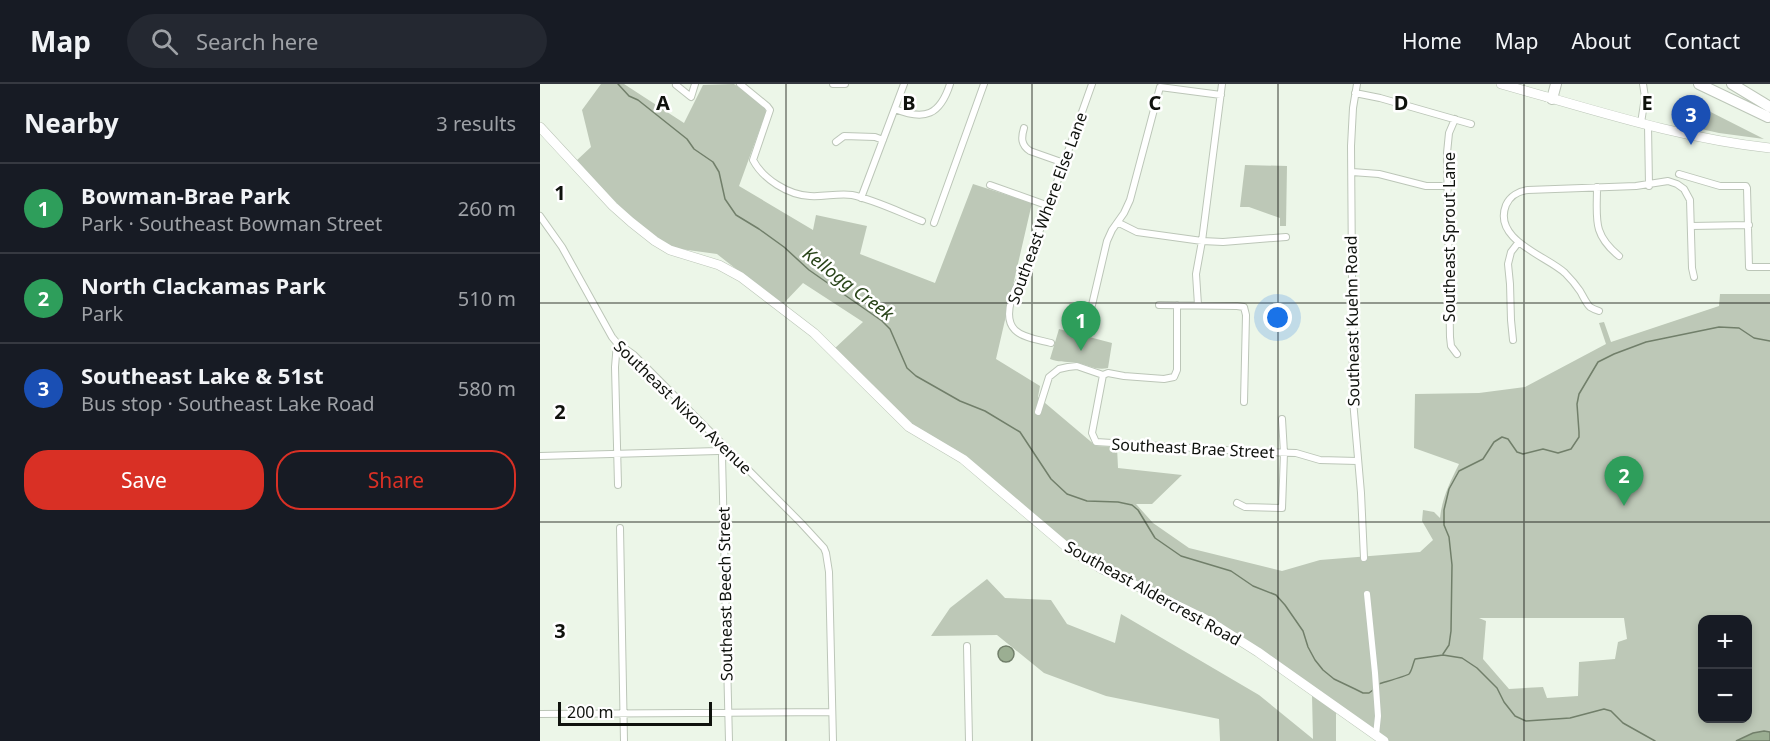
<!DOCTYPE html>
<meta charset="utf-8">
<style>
body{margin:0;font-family:"Noto Sans",sans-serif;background:#242831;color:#f1f3f6}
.controls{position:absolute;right:18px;bottom:18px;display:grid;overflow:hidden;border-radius:12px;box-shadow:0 3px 9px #0003}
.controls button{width:54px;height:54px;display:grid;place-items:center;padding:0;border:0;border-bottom:2px solid #363941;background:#171b24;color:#f1f3f6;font:30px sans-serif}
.scale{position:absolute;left:18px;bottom:15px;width:154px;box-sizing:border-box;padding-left:6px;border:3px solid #0f120d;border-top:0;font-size:16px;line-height:21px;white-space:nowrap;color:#0f120d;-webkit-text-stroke:4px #fff;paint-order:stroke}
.you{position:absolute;left:738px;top:234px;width:21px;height:21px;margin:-15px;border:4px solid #fff;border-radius:50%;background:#1a73e8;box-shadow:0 0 0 9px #1a73e833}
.badge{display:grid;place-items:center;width:39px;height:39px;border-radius:50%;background:#d93025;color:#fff;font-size:20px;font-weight:700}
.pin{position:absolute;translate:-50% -50px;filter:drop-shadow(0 2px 3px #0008)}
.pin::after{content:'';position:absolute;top:32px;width:21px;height:18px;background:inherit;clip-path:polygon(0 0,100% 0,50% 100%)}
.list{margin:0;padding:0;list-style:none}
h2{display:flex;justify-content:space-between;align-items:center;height:78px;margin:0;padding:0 24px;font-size:26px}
h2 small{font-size:20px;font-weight:400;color:#9ea1a6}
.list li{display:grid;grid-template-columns:39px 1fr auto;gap:18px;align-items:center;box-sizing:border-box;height:90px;padding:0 24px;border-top:2px solid #363941}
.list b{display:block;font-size:22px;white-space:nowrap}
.list p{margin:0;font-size:20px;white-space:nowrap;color:#9ea1a6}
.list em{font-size:20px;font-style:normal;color:#9ea1a6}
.actions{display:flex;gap:12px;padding:18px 24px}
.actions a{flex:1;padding:14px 0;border:2px solid #d93025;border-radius:24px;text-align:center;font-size:21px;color:#d93025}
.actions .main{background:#d93025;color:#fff}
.icon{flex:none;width:33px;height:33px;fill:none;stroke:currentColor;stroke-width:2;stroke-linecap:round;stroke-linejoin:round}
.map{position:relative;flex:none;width:1230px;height:657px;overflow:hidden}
header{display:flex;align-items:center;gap:36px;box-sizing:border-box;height:84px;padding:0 30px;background:#171b24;border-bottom:2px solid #363941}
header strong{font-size:28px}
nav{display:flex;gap:33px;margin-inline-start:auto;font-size:21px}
.search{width:420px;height:54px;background:#242831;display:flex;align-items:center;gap:15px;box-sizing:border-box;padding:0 21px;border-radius:33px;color:#9ea1a6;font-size:22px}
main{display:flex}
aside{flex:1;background:#171b24}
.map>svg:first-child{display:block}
</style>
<header>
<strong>Map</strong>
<div class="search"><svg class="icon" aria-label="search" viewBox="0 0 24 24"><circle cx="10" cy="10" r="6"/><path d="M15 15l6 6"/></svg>Search here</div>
<nav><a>Home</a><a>Map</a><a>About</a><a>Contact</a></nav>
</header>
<main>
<aside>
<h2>Nearby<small>3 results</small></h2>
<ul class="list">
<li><span class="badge" style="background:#2e9e5b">1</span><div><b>Bowman-Brae Park</b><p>Park · Southeast Bowman Street</p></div><em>260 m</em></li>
<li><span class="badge" style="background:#2e9e5b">2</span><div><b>North Clackamas Park</b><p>Park</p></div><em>510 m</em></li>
<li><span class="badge" style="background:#1a4fb4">3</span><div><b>Southeast Lake &amp; 51st</b><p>Bus stop · Southeast Lake Road</p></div><em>580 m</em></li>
</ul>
<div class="actions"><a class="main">Save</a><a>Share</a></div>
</aside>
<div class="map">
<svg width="1230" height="657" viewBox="0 0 1230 657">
<rect width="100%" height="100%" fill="#ecf6e8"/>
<path fill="#bdc8b7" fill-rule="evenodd" d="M 61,0 L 84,0 L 144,39 L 163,1 L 194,0 L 224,22 L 226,28 L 199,102 L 273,146 L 276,131 L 327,142 L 320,170 L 395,199 L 433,100 L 492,119 L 456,275 L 500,302 L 498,313 L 556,362 L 577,363 L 578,384 L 642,391 L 612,420 L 596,420 L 613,439 L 649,464 L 742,487 L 780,476 L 880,468 L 893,456 L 882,437 L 883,426 L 894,428 L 900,434 C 902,414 910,398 919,380 L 874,364 L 875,310 L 939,309 L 985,303 L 1066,260 L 1059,239 L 1064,238 L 1071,258 L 1179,222 L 1180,210 L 1230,210 L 1230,657 L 845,657 L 732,575 L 541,471 L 382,349 L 294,265 L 323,238 L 263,199 L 242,221 L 177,170 L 133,164 L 94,137 L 36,77 L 51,63 L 42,26 ZM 939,534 L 1084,534 L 1087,555 L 1078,558 L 1075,575 L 1039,578 L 1038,612 L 1007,614 L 1003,603 L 969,605 L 943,575 L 946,537 ZM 1162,536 L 1208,536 L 1208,634 L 1162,634 Z
M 1143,14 L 1224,55 L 1179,49 L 1143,41 Z
M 705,81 L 747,82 L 746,142 L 740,142 L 740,134 L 709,123 L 700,123 Z
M 519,245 L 572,259 L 568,284 C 556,287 546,280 534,278 C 525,278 518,278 510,275 Z
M 447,495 L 465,514 L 511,516 L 527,540 L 575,559 L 581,530 L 719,611 L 773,655 L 772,611 L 796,627 L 796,657 L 680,657 L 679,635 L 566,612 L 504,589 L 457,551 L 391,552 L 410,524 Z"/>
<path fill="#9bae92" stroke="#717f6a" stroke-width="1.5" d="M458 570a8 8 0 1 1 16 0a8 8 0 1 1-16 0Z
M 1224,647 L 1230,648 L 1230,657 L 1196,657 L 1213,649 Z"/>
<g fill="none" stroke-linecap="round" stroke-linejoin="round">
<path stroke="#717f6a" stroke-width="1.5" d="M 78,0 L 89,12 L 98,16 L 147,55 L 154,65 L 173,78 L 179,88 L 185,115 L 196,131 L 219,145 L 244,163 L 269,186 L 342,237 L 350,245 L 367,284 L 376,292 L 420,317 L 445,327 L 480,348 L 511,395 L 527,410 L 547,417 L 578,418 L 592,421 L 598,426 L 615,454 L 641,472 L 691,487 L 713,502 L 736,511 L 745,521 L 763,547 L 768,563 L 775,576 L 783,586 L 794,595 L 815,605 L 823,609 L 829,609 L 833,606
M 903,570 L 909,561 L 911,547 L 912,481 L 909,453 L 904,441 L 904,426 L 909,405 L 919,387 L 943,375 L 954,358 L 962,353 L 968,355 L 977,368 L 983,370 L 1003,365 L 1018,369 L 1031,365 L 1039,353 L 1039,348 L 1037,320 L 1039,310 L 1058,278 L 1074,270 L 1106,258 L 1179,243 L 1199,244 L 1214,254 L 1230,257
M 839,600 C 845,598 866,592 869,590 C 872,587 873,579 875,575 L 903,571 L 922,574 L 937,584 L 957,604 L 964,618 L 975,632 L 986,637 L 1030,634 L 1064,625 L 1071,627 L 1083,639 L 1115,657"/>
<g stroke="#bcc6b8" stroke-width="8">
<path id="street" d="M 200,0 L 227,22 L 230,26 L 213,76 C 223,95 248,111 270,112 C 284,113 298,109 312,111 C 335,116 359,128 382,137
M 293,0 L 305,0
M 817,0 L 813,24 L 811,62 L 813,316 L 821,409 L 824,474
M 136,1 L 151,13 L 155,0
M 815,9 L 840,14 L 931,40
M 355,25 C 385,37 400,31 410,0
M 915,35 L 909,49 L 907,69 L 910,253 L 911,262 L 917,270
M 1101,39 L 1105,13 L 1103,0
M 1108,41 L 1109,102
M 484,44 C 481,54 481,61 490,67 L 524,79
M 296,58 L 304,52 L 335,53 L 343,56
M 812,88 L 839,90 L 886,102 L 908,102
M 1139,90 L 1180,102 L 1206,102 L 1207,104 L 1209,183 L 1230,183
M 450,101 L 509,122
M 1057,103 C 1057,135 1052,150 1079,172
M 321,114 L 364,0
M 0,132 L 22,163 L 72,253 L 77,259 L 94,271 L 261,439 L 284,464 L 286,469 L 289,488 L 293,657
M 394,139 L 444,0
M 579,139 L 597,148 L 662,157 L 683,158 L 746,153
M 1151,142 L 1209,141
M 552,221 L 567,157 L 572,146 L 584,129 L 590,116 L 620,3 L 681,11
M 619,221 L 697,222 L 704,223 L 706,231 L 704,318
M 658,221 L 656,190 L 662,157 L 682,0
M 1059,227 C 1056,226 1053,225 1050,223 C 1046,219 1043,212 1040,207 C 1036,201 1031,195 1025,189 C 1007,172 952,156 966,121 C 970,112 979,107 988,106 L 1096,102 L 1128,97 L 1137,100 L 1144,105 L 1150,116 L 1152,184 L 1154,193
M 973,256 L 971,236 L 970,200 L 968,180 L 971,168 L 978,159
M 77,259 L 75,283 L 78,401
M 511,259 C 500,256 483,254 475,246 C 461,232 475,202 485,188 L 552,0
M 563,291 L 552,349 L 556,358 L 717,368 L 756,369 L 780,376 L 817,377
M 498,328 L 509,293 L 519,285 L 528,283 L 537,282 L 563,291 L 568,289 L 584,292 L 624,295 L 634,293 L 637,286 L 637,221
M 185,363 L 182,372 L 189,657
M 0,372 L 178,367 L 185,364
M 697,419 L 705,423 L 742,424 L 744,369 L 742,335
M 80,444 L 84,657
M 827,510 L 835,589 L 838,632 L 836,651
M 427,562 L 429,657
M 0,630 L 292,628"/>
</g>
<g stroke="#bcc6b8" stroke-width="10">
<path id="secondary" d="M 961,0 L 1007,13
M 0,43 L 73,122 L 91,138 L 115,157 L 130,166 L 179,181 L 201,193 L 274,249 L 369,343 L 423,375 L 529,465 L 562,485 L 663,534 L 680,544 L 718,568 L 844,657"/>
</g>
<g stroke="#bcc6b8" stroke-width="10">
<path id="primary" d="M 1007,13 C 1080,34 1154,56 1230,64"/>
</g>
<g stroke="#bcc6b8" stroke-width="12">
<path id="highway" d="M 1159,0 L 1228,33
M 1192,0 L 1230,23
M 1012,15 L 1016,0"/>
</g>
<use href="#street" stroke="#fff" stroke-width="6"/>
<use href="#secondary" stroke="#fff" stroke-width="9"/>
<use href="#primary" stroke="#fff" stroke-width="9"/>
<use href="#highway" stroke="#fff" stroke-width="10"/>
</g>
<path fill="none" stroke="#0f120d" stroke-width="1.5" stroke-opacity="0.55" d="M 246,0 L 246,657M 492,0 L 492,657M 738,0 L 738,657M 984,0 L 984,657M 0,219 L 1230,219M 0,438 L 1230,438"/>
<g text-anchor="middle" stroke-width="5" stroke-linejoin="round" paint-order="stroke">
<g font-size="16" fill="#0f120d" stroke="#fff">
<text transform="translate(507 124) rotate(-70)" y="6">Southeast Where Else Lane</text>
<text transform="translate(909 153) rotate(-90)" y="6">Southeast Sprout Lane</text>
<text transform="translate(812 237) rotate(-91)" y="6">Southeast Kuehn Road</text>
<text transform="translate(143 323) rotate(44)" y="6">Southeast Nixon Avenue</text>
<text transform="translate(653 364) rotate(3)" y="6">Southeast Brae Street</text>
<text transform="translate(613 509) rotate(29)" y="6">Southeast Aldercrest Road</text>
<text transform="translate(185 510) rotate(-91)" y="6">Southeast Beech Street</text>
</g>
<g font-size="18" font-style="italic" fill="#294419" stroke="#fff">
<text transform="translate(308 200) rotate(37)" y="6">Kellogg Creek</text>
</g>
</g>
<g font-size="20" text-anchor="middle" font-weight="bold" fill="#0f120d" stroke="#fff" stroke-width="5" stroke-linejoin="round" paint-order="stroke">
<text x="123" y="26">A</text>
<text x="369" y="26">B</text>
<text x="615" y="26">C</text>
<text x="861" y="26">D</text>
<text x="1107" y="26">E</text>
<text x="20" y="116">1</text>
<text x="20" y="335">2</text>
<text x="20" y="554">3</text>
</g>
</svg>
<div class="controls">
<button>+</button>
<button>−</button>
</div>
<div class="scale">200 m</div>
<div class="you"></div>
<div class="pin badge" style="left:541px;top:267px;background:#2e9e5b">1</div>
<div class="pin badge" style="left:1084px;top:422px;background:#2e9e5b">2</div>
<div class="pin badge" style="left:1151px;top:61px;background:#1a4fb4">3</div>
</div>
</main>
